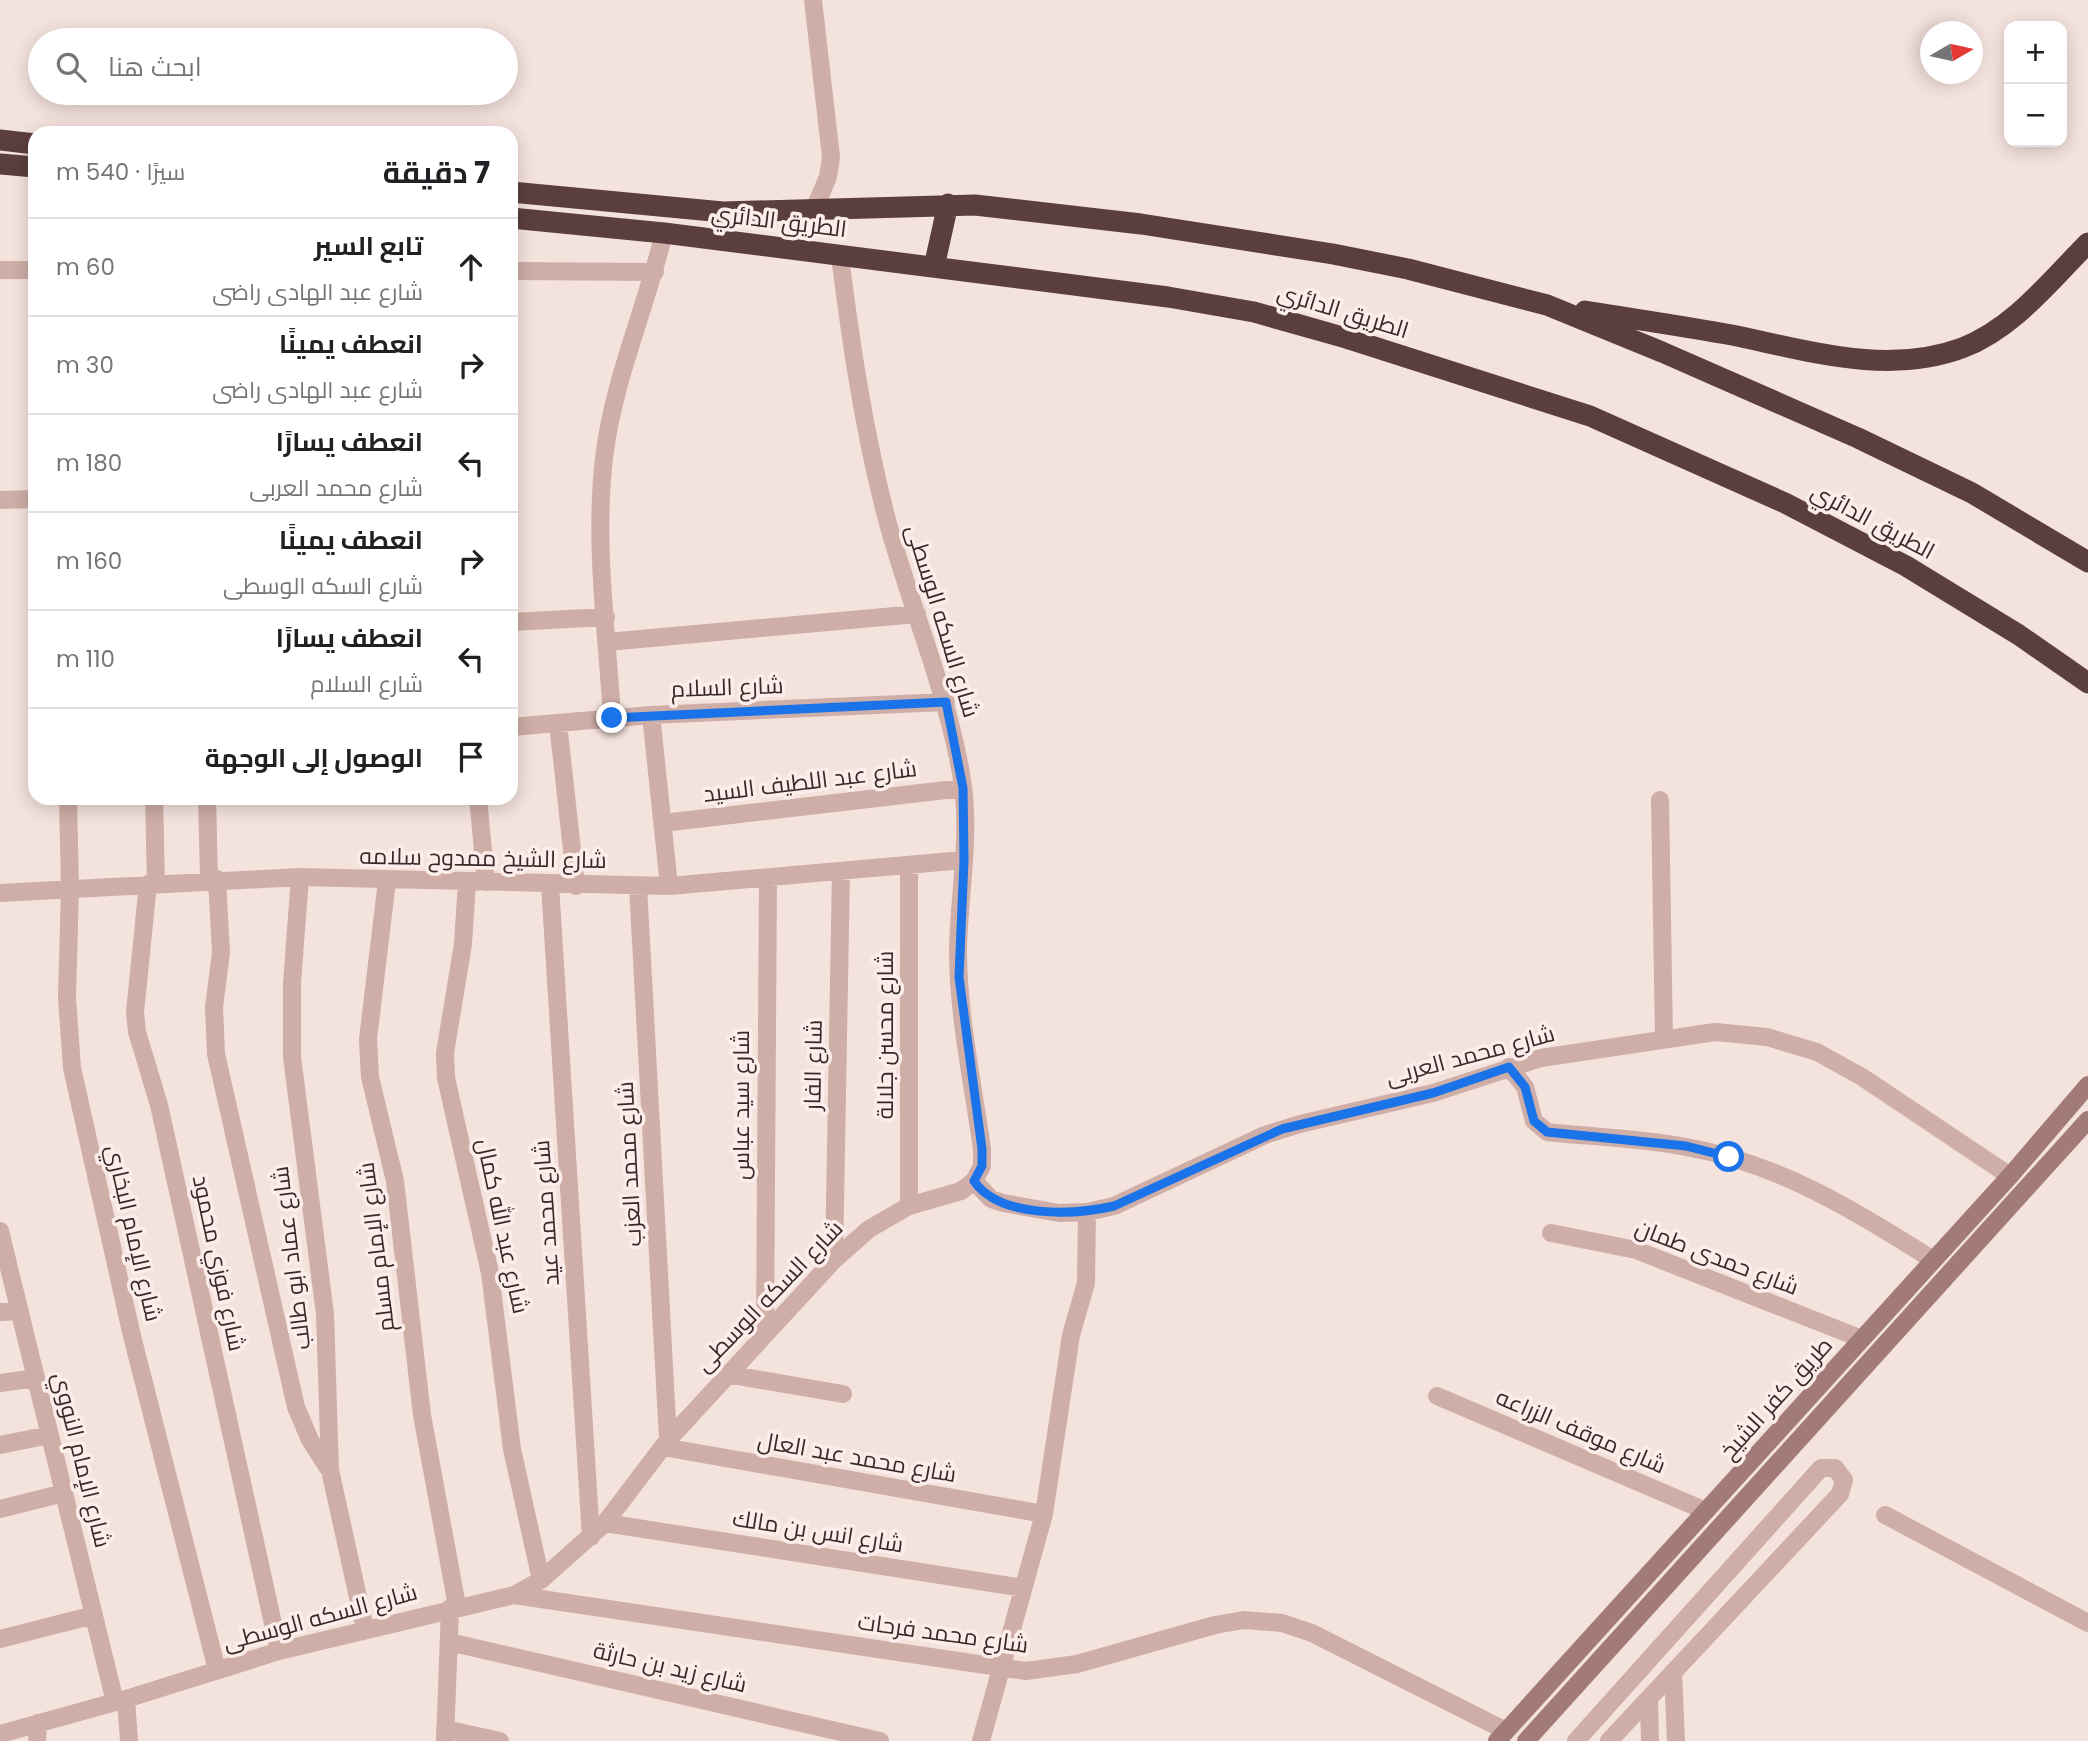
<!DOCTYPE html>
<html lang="ar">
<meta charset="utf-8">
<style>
body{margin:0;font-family:Poppins,Cairo,sans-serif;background:#f2f2f2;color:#202124;direction:rtl}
.controls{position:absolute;right:21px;top:21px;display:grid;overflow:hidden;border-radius:14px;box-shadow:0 4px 18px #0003}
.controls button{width:63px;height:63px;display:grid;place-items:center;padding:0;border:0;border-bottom:2px solid #e0e0e0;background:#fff;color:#202124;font:35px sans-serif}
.compass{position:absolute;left:1920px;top:21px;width:63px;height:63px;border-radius:50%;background:#fff;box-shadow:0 4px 18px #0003;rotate:81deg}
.stop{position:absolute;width:21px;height:21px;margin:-16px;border:5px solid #1a73e8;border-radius:50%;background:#fff}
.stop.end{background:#1a73e8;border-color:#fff;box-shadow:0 2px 7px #0008}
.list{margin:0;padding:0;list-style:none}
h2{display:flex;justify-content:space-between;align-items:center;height:91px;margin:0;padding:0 28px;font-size:30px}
h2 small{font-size:23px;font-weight:400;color:#757577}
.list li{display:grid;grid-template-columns:46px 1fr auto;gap:21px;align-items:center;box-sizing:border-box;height:98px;padding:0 28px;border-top:2px solid #e0e0e0}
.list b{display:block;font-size:26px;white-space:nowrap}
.list p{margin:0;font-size:23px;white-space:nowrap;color:#757577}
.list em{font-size:23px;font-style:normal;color:#757577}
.icon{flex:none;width:38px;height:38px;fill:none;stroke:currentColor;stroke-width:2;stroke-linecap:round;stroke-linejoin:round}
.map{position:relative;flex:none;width:2088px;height:1741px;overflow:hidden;direction:ltr}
.search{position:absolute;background:#fff;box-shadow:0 4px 18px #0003;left:28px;top:28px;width:490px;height:77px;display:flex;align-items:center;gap:18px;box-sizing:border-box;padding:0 24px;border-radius:38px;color:#757577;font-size:26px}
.panel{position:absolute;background:#fff;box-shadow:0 4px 18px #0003;left:28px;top:126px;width:490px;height:679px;border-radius:21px;direction:rtl}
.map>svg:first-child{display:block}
</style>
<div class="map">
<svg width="2088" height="1741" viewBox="0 0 2088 1741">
<rect width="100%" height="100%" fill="#f4e2dd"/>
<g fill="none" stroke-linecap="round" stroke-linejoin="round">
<path stroke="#ceaea7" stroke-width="18" d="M 813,212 L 828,177 L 831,157 L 813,0
M 0,270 L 35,270
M 511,271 L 655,272
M 0,500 L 35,499
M 511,622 L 606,617
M 607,642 L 917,614
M 651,715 L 669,886
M 612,718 C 607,632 594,544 604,458 C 613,381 646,308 664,233
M 558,723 L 576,886
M 511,727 L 651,715 L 946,702
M 68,798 L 70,888 L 67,998 L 72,1068 L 132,1336 L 217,1670
M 154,798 L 156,883
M 207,798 L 209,880
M 478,798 L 486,882
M 1660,800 L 1664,1038
M 663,823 L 963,788
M 909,865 L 909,1206
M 300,877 L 292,983 L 292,1057 L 325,1314 L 330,1470 L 365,1629
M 217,879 L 221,953 L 214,1007 L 216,1054 L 296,1407 L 310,1440 L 328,1468
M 387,881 L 368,1039 L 370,1077 L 395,1181 L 422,1415 L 457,1606
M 467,882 L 463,944 L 445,1053 L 446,1078 L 490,1273 L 512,1449 L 541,1580
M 148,884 L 135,1012 L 137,1032 L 159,1105 L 279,1651
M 550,885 L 591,1537
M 638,886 L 668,1440
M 0,893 L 300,877 L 669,886 L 964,860
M 1509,1067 L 1525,1087 L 1534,1121 L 1547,1132 C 1593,1137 1640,1138 1686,1147 C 1778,1163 1856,1211 1933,1260
M 974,1181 L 991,1199 L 1003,1203 L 1059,1213 L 1087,1212 L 1114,1206 L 1265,1135 L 1300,1124 L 1433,1093 L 1541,1058 L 1715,1032 L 1767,1037 L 1817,1052 L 1862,1077 L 2010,1176
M 0,1231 L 115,1702
M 1551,1233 L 1636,1250 L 1862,1339
M 834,1260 L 841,871
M 0,1312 L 20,1311
M 765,1332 L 768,878
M 726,1374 L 843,1394
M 0,1383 L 36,1378
M 1437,1396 L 1706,1511
M 0,1445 L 50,1435
M 663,1447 L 1044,1514
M 0,1509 L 64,1493
M 1885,1515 L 2088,1623
M 605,1523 L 1023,1588
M 514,1595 L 1026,1671 L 1077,1664 L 1215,1625 L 1244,1620 L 1282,1623 L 1312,1633 L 1506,1731
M 0,1639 L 94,1615
M 449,1642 L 880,1741
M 1673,1672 L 1676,1741
M 1649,1698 L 1650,1741
M 126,1699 L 129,1741
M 445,1729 L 500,1741
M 0,1734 L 126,1699 L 279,1651 L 514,1595 L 541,1580 L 605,1523 L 668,1440 L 834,1260 L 869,1229 L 909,1206 L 961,1191 L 974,1181 L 982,1166 L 982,1149 C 973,1084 958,1016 958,950 C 959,896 970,840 963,786 C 949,693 910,607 886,516 C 864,431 851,344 840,256
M 37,1741 L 38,1723
M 445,1741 L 450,1608
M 981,1741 L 1044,1514 L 1071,1335 L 1086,1283 L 1087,1212
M 1576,1741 L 1821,1468 L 1835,1468 L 1844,1480 L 1840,1494 L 1609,1741"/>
<path stroke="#a27b78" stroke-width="18" d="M 1497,1741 L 2010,1176 L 2088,1085
M 1526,1741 L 2088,1120"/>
<path stroke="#5b3f3e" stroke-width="21" d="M 0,140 L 35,144
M 0,164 L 35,167
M 511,192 L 723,212 L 975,205 L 1141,224 L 1333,254 L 1408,269 L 1547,305 L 1662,352 L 1858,438 L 1972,493 L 2088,562
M 511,218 L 664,233 L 1168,297 L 1254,312 L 1346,338 L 1590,416 L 1785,503 L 1906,566 L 2019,635 L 2088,683
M 934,267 L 948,204
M 1585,311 C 1634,319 1683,326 1732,335 C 1806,350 1887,376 1962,348 C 2013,329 2051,280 2088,243"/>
</g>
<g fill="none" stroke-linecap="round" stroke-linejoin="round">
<path stroke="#1a73e8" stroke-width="9" d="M 612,718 L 946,702 L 963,788 L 964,860 L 959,977 L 982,1149 L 982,1166 L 974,1181 C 1000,1219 1075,1215 1114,1206 L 1282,1129 L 1433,1093 L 1509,1067 L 1525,1087 L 1534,1121 L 1547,1132 L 1686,1146 L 1729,1157"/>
</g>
<g text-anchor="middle" stroke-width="7" stroke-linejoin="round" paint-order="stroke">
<g font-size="23" fill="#3a2928" stroke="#fbeeea">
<text transform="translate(779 221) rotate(7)" y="8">الطريق الدائري</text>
<text transform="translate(1343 311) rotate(17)" y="8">الطريق الدائري</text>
<text transform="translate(1873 521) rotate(28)" y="8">الطريق الدائري</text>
<text transform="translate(943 621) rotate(73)" y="8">شارع السكه الوسطى</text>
<text transform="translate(727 687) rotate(-2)" y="8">شارع السلام</text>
<text transform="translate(810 781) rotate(-7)" y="8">شارع عبد اللطيف السيد</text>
<text transform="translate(483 858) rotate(1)" y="8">شارع الشيخ ممدوح سلامه</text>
<text transform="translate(885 1035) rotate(-90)" y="8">شارع محسن جلالة</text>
<text transform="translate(1470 1055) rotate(-15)" y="8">شارع محمد العربى</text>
<text transform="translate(813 1065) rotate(-89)" y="8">شارع الفار</text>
<text transform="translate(741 1105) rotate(-90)" y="8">شارع سيد عباس</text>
<text transform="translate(629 1164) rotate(-93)" y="8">شارع محمد العزب</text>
<text transform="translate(546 1213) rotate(-94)" y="8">شارع محمد عيد</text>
<text transform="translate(503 1226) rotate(78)" y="8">شارع عبد الله كمال</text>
<text transform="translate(134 1233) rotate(77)" y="8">شارع الإمام البخاري</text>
<text transform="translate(376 1247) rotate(-97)" y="8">شارع الإمام مسلم</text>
<text transform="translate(1717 1257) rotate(21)" y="8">شارع حمدى طمان</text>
<text transform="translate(291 1258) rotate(-97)" y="8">شارع عماد ابو طالب</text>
<text transform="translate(219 1263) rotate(78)" y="8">شارع فوزي محمود</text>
<text transform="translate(769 1296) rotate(-46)" y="8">شارع السكه الوسطى</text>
<text transform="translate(1776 1398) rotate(-48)" y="8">طريق كفر الشيخ</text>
<text transform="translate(1581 1431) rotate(23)" y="8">شارع موقف الزراعه</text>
<text transform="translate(857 1457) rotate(10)" y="8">شارع محمد عبد العال</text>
<text transform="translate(82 1460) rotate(76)" y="8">شارع الإمام النووي</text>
<text transform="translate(818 1531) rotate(9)" y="8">شارع انس بن مالك</text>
<text transform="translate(320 1617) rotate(-15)" y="8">شارع السكه الوسطى</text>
<text transform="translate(943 1633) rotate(8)" y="8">شارع محمد فرحات</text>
<text transform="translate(670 1667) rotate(13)" y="8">شارع زيد بن حارثة</text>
</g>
</g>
</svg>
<div class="controls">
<button>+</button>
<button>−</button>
</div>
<svg class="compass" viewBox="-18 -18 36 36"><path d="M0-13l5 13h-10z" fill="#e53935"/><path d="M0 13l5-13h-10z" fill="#757577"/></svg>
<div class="stop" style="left:1729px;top:1157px"></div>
<div class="stop end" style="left:612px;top:718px"></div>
<div class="search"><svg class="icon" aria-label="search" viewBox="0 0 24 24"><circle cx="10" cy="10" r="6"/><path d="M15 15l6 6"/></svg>ابحث هنا</div>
<section class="panel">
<h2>7 دقيقة<small>سيرًا · 540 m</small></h2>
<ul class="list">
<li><svg class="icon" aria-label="ahead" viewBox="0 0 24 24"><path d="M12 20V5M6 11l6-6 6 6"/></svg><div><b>تابع السير</b><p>شارع عبد الهادى راضى</p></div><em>60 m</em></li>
<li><svg class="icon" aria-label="right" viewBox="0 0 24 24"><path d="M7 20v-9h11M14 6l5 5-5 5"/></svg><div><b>انعطف يمينًا</b><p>شارع عبد الهادى راضى</p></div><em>30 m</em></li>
<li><svg class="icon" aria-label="left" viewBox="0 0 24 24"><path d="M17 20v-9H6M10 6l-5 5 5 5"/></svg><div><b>انعطف يسارًا</b><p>شارع محمد العربى</p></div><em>180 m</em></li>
<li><svg class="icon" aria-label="right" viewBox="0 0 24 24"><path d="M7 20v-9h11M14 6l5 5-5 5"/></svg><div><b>انعطف يمينًا</b><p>شارع السكه الوسطى</p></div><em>160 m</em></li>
<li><svg class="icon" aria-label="left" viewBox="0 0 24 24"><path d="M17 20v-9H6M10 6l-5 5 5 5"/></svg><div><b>انعطف يسارًا</b><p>شارع السلام</p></div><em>110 m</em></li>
<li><svg class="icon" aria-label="arrive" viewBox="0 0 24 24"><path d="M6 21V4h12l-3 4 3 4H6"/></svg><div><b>الوصول إلى الوجهة</b></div></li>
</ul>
</section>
</div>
